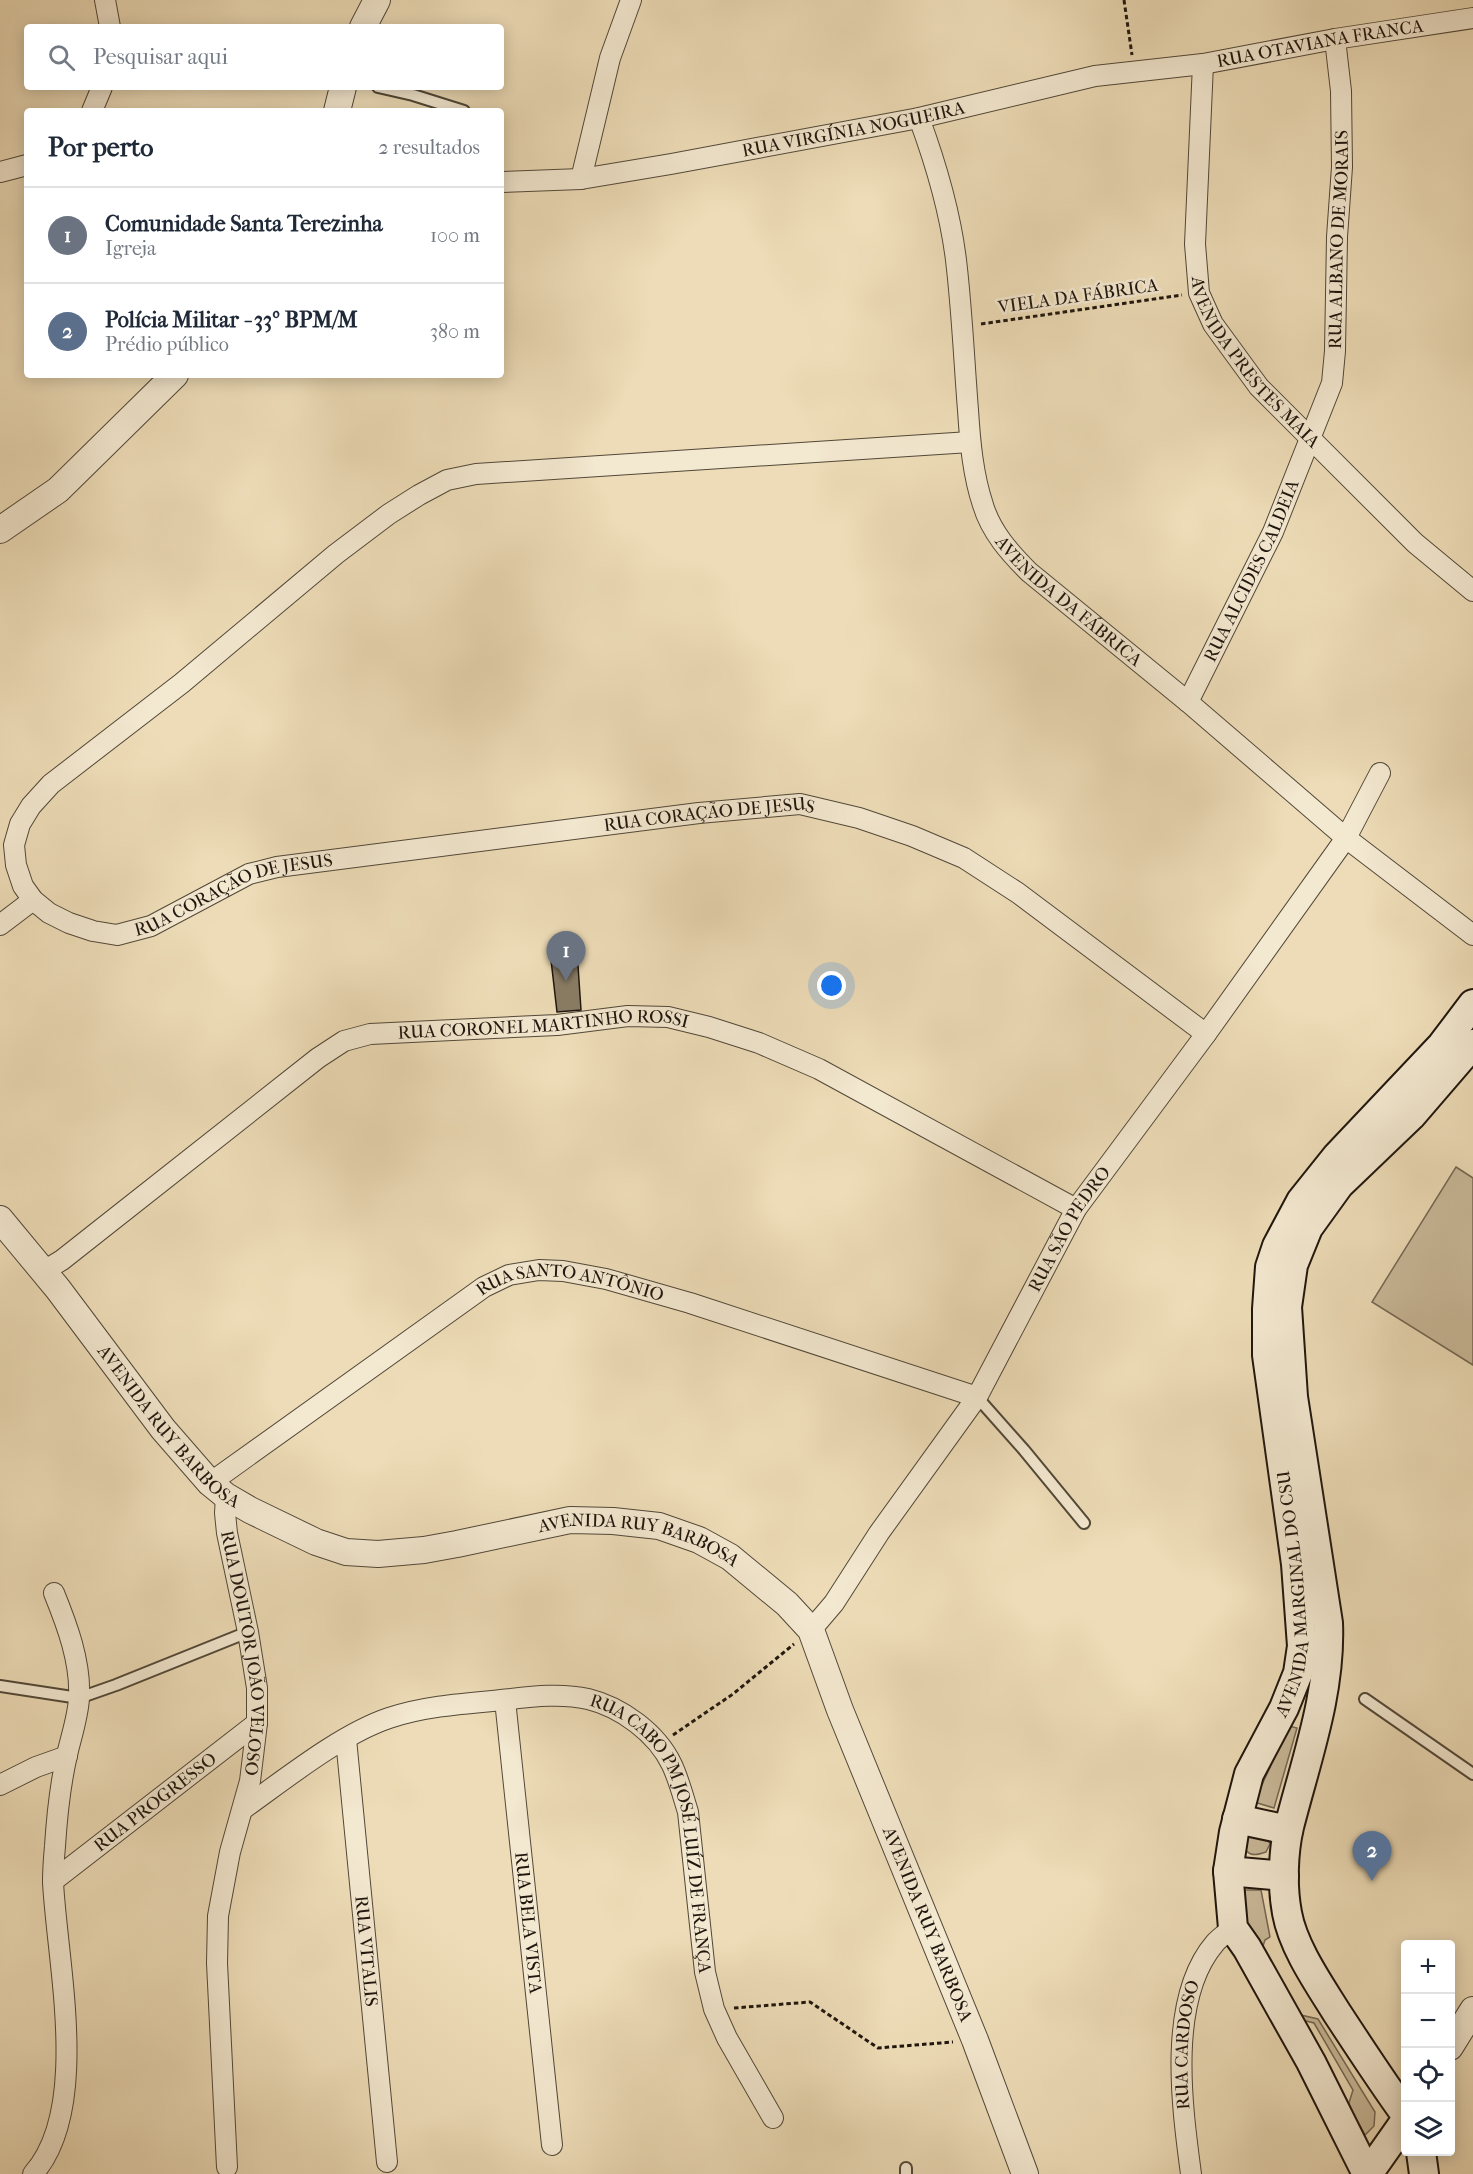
<!DOCTYPE html>
<html lang="pt">
<meta charset="utf-8">
<style>
body{margin:0;font-family:"IM FELL French Canon",serif;background:#f2f2f3;color:#1f2937}
.controls{position:absolute;right:18px;bottom:18px;display:grid;overflow:hidden;border-radius:6px;box-shadow:0 3px 15px #0003}
.controls button{width:54px;height:54px;display:grid;place-items:center;padding:0;border:0;border-bottom:2px solid #e0e1e3;background:#fff;color:#1f2937;font:30px sans-serif}
.you{position:absolute;left:832px;top:986px;width:21px;height:21px;margin:-15px;border:4px solid #fff;border-radius:50%;background:#1a73e8;box-shadow:0 0 0 9px #1a73e833}
.badge{display:grid;place-items:center;width:39px;height:39px;border-radius:50%;background:#db2777;color:#fff;font-size:20px;font-weight:700}
.pin{position:absolute;translate:-50% -50px;filter:drop-shadow(0 2px 3px #0008)}
.pin::after{content:'';position:absolute;top:32px;width:21px;height:18px;background:inherit;clip-path:polygon(0 0,100% 0,50% 100%)}
.list{margin:0;padding:0;list-style:none}
h2{display:flex;justify-content:space-between;align-items:center;height:78px;margin:0;padding:0 24px;font-size:26px}
h2 small{font-size:20px;font-weight:400;color:#747a83}
.list li{display:grid;grid-template-columns:39px 1fr auto;gap:18px;align-items:center;box-sizing:border-box;height:96px;padding:0 24px;border-top:2px solid #e0e1e3}
.list b{display:block;font-size:22px;white-space:nowrap}
.list p{margin:0;font-size:20px;white-space:nowrap;color:#747a83}
.list em{font-size:20px;font-style:normal;color:#747a83}
.icon{flex:none;width:33px;height:33px;fill:none;stroke:currentColor;stroke-width:2;stroke-linecap:round;stroke-linejoin:round}
.map{position:relative;flex:none;width:1473px;height:2174px;overflow:hidden}
.search{position:absolute;background:#fff;box-shadow:0 3px 15px #0003;left:24px;top:24px;width:480px;height:66px;display:flex;align-items:center;gap:15px;box-sizing:border-box;padding:0 21px;border-radius:6px;color:#747a83;font-size:22px}
.panel{position:absolute;background:#fff;box-shadow:0 3px 15px #0003;left:24px;top:108px;width:480px;height:270px;border-radius:6px}
.map>svg:first-child{display:block}
</style>
<div class="map">
<svg width="1473" height="2174" viewBox="0 0 1473 2174">
<rect width="100%" height="100%" fill="#eddcb7"/>
<filter id="stains"><feTurbulence type="fractalNoise" baseFrequency=".00333" numOctaves="4"/><feColorMatrix values="0 0 0 0 .2 0 0 0 0 .09 0 0 0 0 .02 0 0 0 .5 -.17"/></filter>
<radialGradient id="worn" r=".72"><stop offset=".6" stop-color="#630" stop-opacity="0"/><stop offset="1" stop-color="#630" stop-opacity=".3"/></radialGradient>
<path fill="#caba9a" stroke="#746854" stroke-width="1.5" d="M 1456,1167 L 1473,1178 L 1473,1365 L 1372,1302 Z
M 1289,1726 L 1297,1728 L 1274,1808 L 1254,1802 Z
M 1244,1834 L 1267,1838 L 1270,1844 L 1266,1852 C 1252,1857 1249,1855 1240,1844 Z
M 1242,1890 L 1261,1890 L 1270,1937 L 1265,1940 L 1261,1952 L 1301,2015 L 1318,2019 L 1375,2112 L 1374,2126 L 1365,2135 L 1348,2106 L 1353,2090 L 1314,2023 L 1294,2018 L 1247,1924 Z"/>
<path fill="#8a7d66" stroke="#1f160e" stroke-width="1.5" d="M 550,951 L 577,951 L 581,1010 L 557,1012 Z"/>
<g fill="none" stroke-linecap="round" stroke-linejoin="round">
<g stroke="#524838" stroke-width="14">
<path id="service" d="M 378,87 L 413,95 L 464,111
M 977,1397 L 1024,1450 L 1084,1523
M 0,1686 L 79,1698 L 116,1685 L 248,1632
M 1365,1699 L 1473,1774
M 906,2168 L 906,2174"/>
</g>
<g stroke="#524838" stroke-width="22">
<g id="minor">
<path d="M 105,0 L 110,27"/>
<path id="s1" d="M 1203,64 L 1195,244 L 1199,293 L 1213,324 L 1259,387 L 1415,543 L 1473,591"/>
<path d="M 92,111 L 102,87"/>
<path id="s2" d="M 919,118 C 936,164 950,211 956,260 C 962,310 964,360 968,410 C 970,442 973,475 983,505 C 991,532 1010,553 1029,572 L 1188,702 L 1346,838 L 1473,935"/>
<path d="M 0,172 L 27,165"/>
<path d="M 581,179 L 610,58 L 631,0"/>
<path id="s3" d="M 501,182 L 581,179 L 671,164 L 919,118 L 1095,76 L 1203,64 L 1335,39 L 1473,18"/>
<path id="s4" d="M 970,442 L 476,474 L 447,480 L 419,495 L 389,514 L 336,554 L 182,683 L 51,784 L 31,806 L 20,824 L 14,845 L 16,865 L 23,886 L 33,900 L 49,913 L 69,923 L 93,931 L 117,935 L 151,926 L 249,874 L 277,867 L 699,813 L 800,804 L 859,818 L 912,836 L 964,858 L 1018,893 L 1206,1034"/>
<path id="s5" d="M 1188,702 L 1273,532 L 1332,383 L 1335,351 L 1337,237 L 1342,167 L 1341,91 L 1335,39"/>
<path d="M 0,925 L 33,900"/>
<path id="s6" d="M 44,1271 L 62,1260 L 318,1058 L 344,1041 L 370,1034 L 557,1025 L 628,1016 L 668,1017 L 709,1027 L 759,1043 L 819,1069 L 1076,1209"/>
<path id="s7" d="M 210,1483 L 484,1287 L 509,1275 L 539,1270 L 563,1271 L 606,1279 L 690,1303 L 977,1397"/>
<path id="s8" d="M 226,1496 L 225,1513 L 227,1533 L 248,1632 L 257,1688 L 257,1723 L 250,1781 L 230,1852 L 218,1916 L 217,1963 L 227,2167"/>
<path id="s9" d="M 811,1630 L 834,1603 L 879,1533 L 977,1397 L 1076,1209 L 1206,1034 L 1346,838 L 1380,773"/>
<path id="s10" d="M 505,1700 L 552,2145"/>
<path id="s11" d="M 346,1739 L 387,2162"/>
<path d="M 0,1785 L 36,1767 L 67,1756"/>
<path id="s12" d="M 243,1809 C 284,1780 341,1734 389,1718 C 422,1707 458,1704 492,1701 C 523,1698 557,1692 588,1699 C 621,1707 657,1733 672,1765 C 679,1780 683,1796 688,1812 L 705,1972 L 714,2009 L 727,2038 L 773,2118"/>
<path id="s13" d="M 53,1881 L 257,1723"/>
<path d="M 33,2174 C 91,2109 57,1963 53,1882 C 53,1870 54,1857 55,1846 C 57,1815 60,1785 67,1755 C 71,1737 78,1717 79,1698 C 81,1662 67,1625 54,1593"/>
<path id="s14" d="M 1191,2174 C 1182,2106 1167,1999 1215,1943 C 1220,1937 1227,1933 1233,1928"/>
</g>
</g>
<g stroke="#524838" stroke-width="28">
<g id="tertiary">
<path d="M 363,27 L 377,0"/>
<path d="M 337,111 L 343,87"/>
<path d="M 0,530 L 58,490 L 175,375"/>
<path id="s15" d="M 0,1219 L 58,1289 L 163,1429 L 210,1483 L 226,1496 L 250,1510 L 316,1542 L 346,1552 L 378,1554 L 424,1550 L 457,1544 L 570,1520 L 613,1521 L 659,1526 L 699,1540 L 730,1557 L 787,1604 L 811,1630 L 840,1710 L 975,2040 L 1025,2174"/>
<path d="M 1450,2047 L 1473,2010"/>
</g>
</g>
<g stroke="#1f160e" stroke-width="32">
<g id="secondary">
<path d="M 1237,1819 L 1288,1830"/>
<path d="M 1228,1871 L 1284,1876"/>
<path d="M 1406,2115 C 1382,2082 1360,2048 1337,2013 C 1319,1984 1293,1947 1287,1913 C 1282,1886 1283,1853 1289,1827 C 1306,1760 1331,1693 1328,1623 L 1293,1397 L 1287,1307 L 1293,1265 L 1308,1228 L 1339,1185 L 1411,1116 L 1473,1044"/>
<path d="M 1421,2152 L 1424,2174"/>
<path id="s16" d="M 1367,2174 L 1311,2062 L 1247,1948 L 1233,1928 L 1228,1871 L 1234,1832 L 1249,1774 L 1284,1708 L 1298,1673 L 1302,1646 L 1296,1564 L 1267,1355 L 1267,1309 L 1270,1267 L 1277,1246 L 1301,1201 L 1337,1156 L 1442,1045 L 1473,1004"/>
<path d="M 1368,2174 L 1406,2120"/>
</g>
</g>
<path stroke="#1f160e" stroke-width="3" stroke-dasharray="4.5 3" stroke-linecap="butt" d="M 1124,0 L 1132,55
M 981,324 L 1182,295
M 673,1735 L 733,1694 L 794,1644
M 734,2008 L 810,2002 L 878,2048 L 953,2042"/>
<use href="#service" stroke="#f3e8d0" stroke-width="10"/>
<use href="#minor" stroke="#f3e8d0" stroke-width="20"/>
<use href="#tertiary" stroke="#f3e8d0" stroke-width="26"/>
<use href="#secondary" stroke="#f3e8d0" stroke-width="28"/>
</g>
<g text-anchor="middle" stroke-width="5" stroke-linejoin="round" paint-order="stroke">
<g font-size="18" fill="#1f160e" stroke="#f3e8d0">
<text dy="6" stroke="none"><textPath href="#s3" startOffset="832">RUA OTAVIANA FRANCA</textPath></text>
<text dy="6" stroke="none"><textPath href="#s3" startOffset="357">RUA VIRGÍNIA NOGUEIRA</textPath></text>
<text dy="6" stroke="none"><textPath href="#s5" startOffset="494">RUA ALBANO DE MORAIS</textPath></text>
<text transform="translate(1078 296) rotate(-8)" y="6">VIELA DA FÁBRICA</text>
<text dy="6" stroke="none"><textPath href="#s1" startOffset="318">AVENIDA PRESTES MAIA</textPath></text>
<text dy="6" stroke="none"><textPath href="#s5" startOffset="146">RUA ALCIDES CALDEIA</textPath></text>
<text dy="6" stroke="none"><textPath href="#s2" startOffset="525">AVENIDA DA FÁBRICA</textPath></text>
<text dy="6" stroke="none"><textPath href="#s4" startOffset="1860">RUA CORAÇÃO DE JESUS</textPath></text>
<text dy="6" stroke="none"><textPath href="#s4" startOffset="1374">RUA CORAÇÃO DE JESUS</textPath></text>
<text dy="6" stroke="none"><textPath href="#s6" startOffset="579">RUA CORONEL MARTINHO ROSSI</textPath></text>
<text dy="6" stroke="none"><textPath href="#s9" startOffset="478">RUA SÃO PEDRO</textPath></text>
<text dy="6" stroke="none"><textPath href="#s7" startOffset="426">RUA SANTO ANTÔNIO</textPath></text>
<text dy="6" stroke="none"><textPath href="#s15" startOffset="268">AVENIDA RUY BARBOSA</textPath></text>
<text dy="6" stroke="none"><textPath href="#s15" startOffset="790">AVENIDA RUY BARBOSA</textPath></text>
<text dy="6" stroke="none"><textPath href="#s16" startOffset="628">AVENIDA MARGINAL DO CSU</textPath></text>
<text dy="6" stroke="none"><textPath href="#s8" startOffset="159">RUA DOUTOR JOÃO VELOSO</textPath></text>
<text dy="6" stroke="none"><textPath href="#s13" startOffset="129">RUA PROGRESSO</textPath></text>
<text dy="6" stroke="none"><textPath href="#s12" startOffset="536">RUA CABO PM JOSÉ LUÍZ DE FRANÇA</textPath></text>
<text dy="6" stroke="none"><textPath href="#s10" startOffset="224">RUA BELA VISTA</textPath></text>
<text dy="6" stroke="none"><textPath href="#s15" startOffset="1311">AVENIDA RUY BARBOSA</textPath></text>
<text dy="6" stroke="none"><textPath href="#s11" startOffset="213">RUA VITALIS</textPath></text>
<text dy="6" stroke="none"><textPath href="#s14" startOffset="130">RUA CARDOSO</textPath></text>
</g>
</g>
<rect width="100%" height="100%" filter="url(#stains)"/>
<rect width="100%" height="100%" fill="url(#worn)"/>
</svg>
<div class="controls">
<button>+</button>
<button>−</button>
<button><svg class="icon" aria-label="locate" viewBox="0 0 24 24"><circle cx="12" cy="12" r="6"/><path d="M12 2v4M12 18v4M2 12h4M18 12h4"/></svg></button>
<button><svg class="icon" aria-label="layers" viewBox="0 0 24 24"><path d="M12 4l9 5-9 5-9-5zM3 14l9 5 9-5"/></svg></button>
</div>
<div class="you"></div>
<div class="pin badge" style="left:566px;top:981px;background:#6b7280">1</div>
<div class="pin badge" style="left:1372px;top:1881px;background:#5c6f8a">2</div>
<div class="search"><svg class="icon" aria-label="search" viewBox="0 0 24 24"><circle cx="10" cy="10" r="6"/><path d="M15 15l6 6"/></svg>Pesquisar aqui</div>
<section class="panel">
<h2>Por perto<small>2 resultados</small></h2>
<ul class="list">
<li><span class="badge" style="background:#6b7280">1</span><div><b>Comunidade Santa Terezinha</b><p>Igreja</p></div><em>100 m</em></li>
<li><span class="badge" style="background:#5c6f8a">2</span><div><b>Polícia Militar - 33º BPM/M</b><p>Prédio público</p></div><em>380 m</em></li>
</ul>
</section>
</div>
